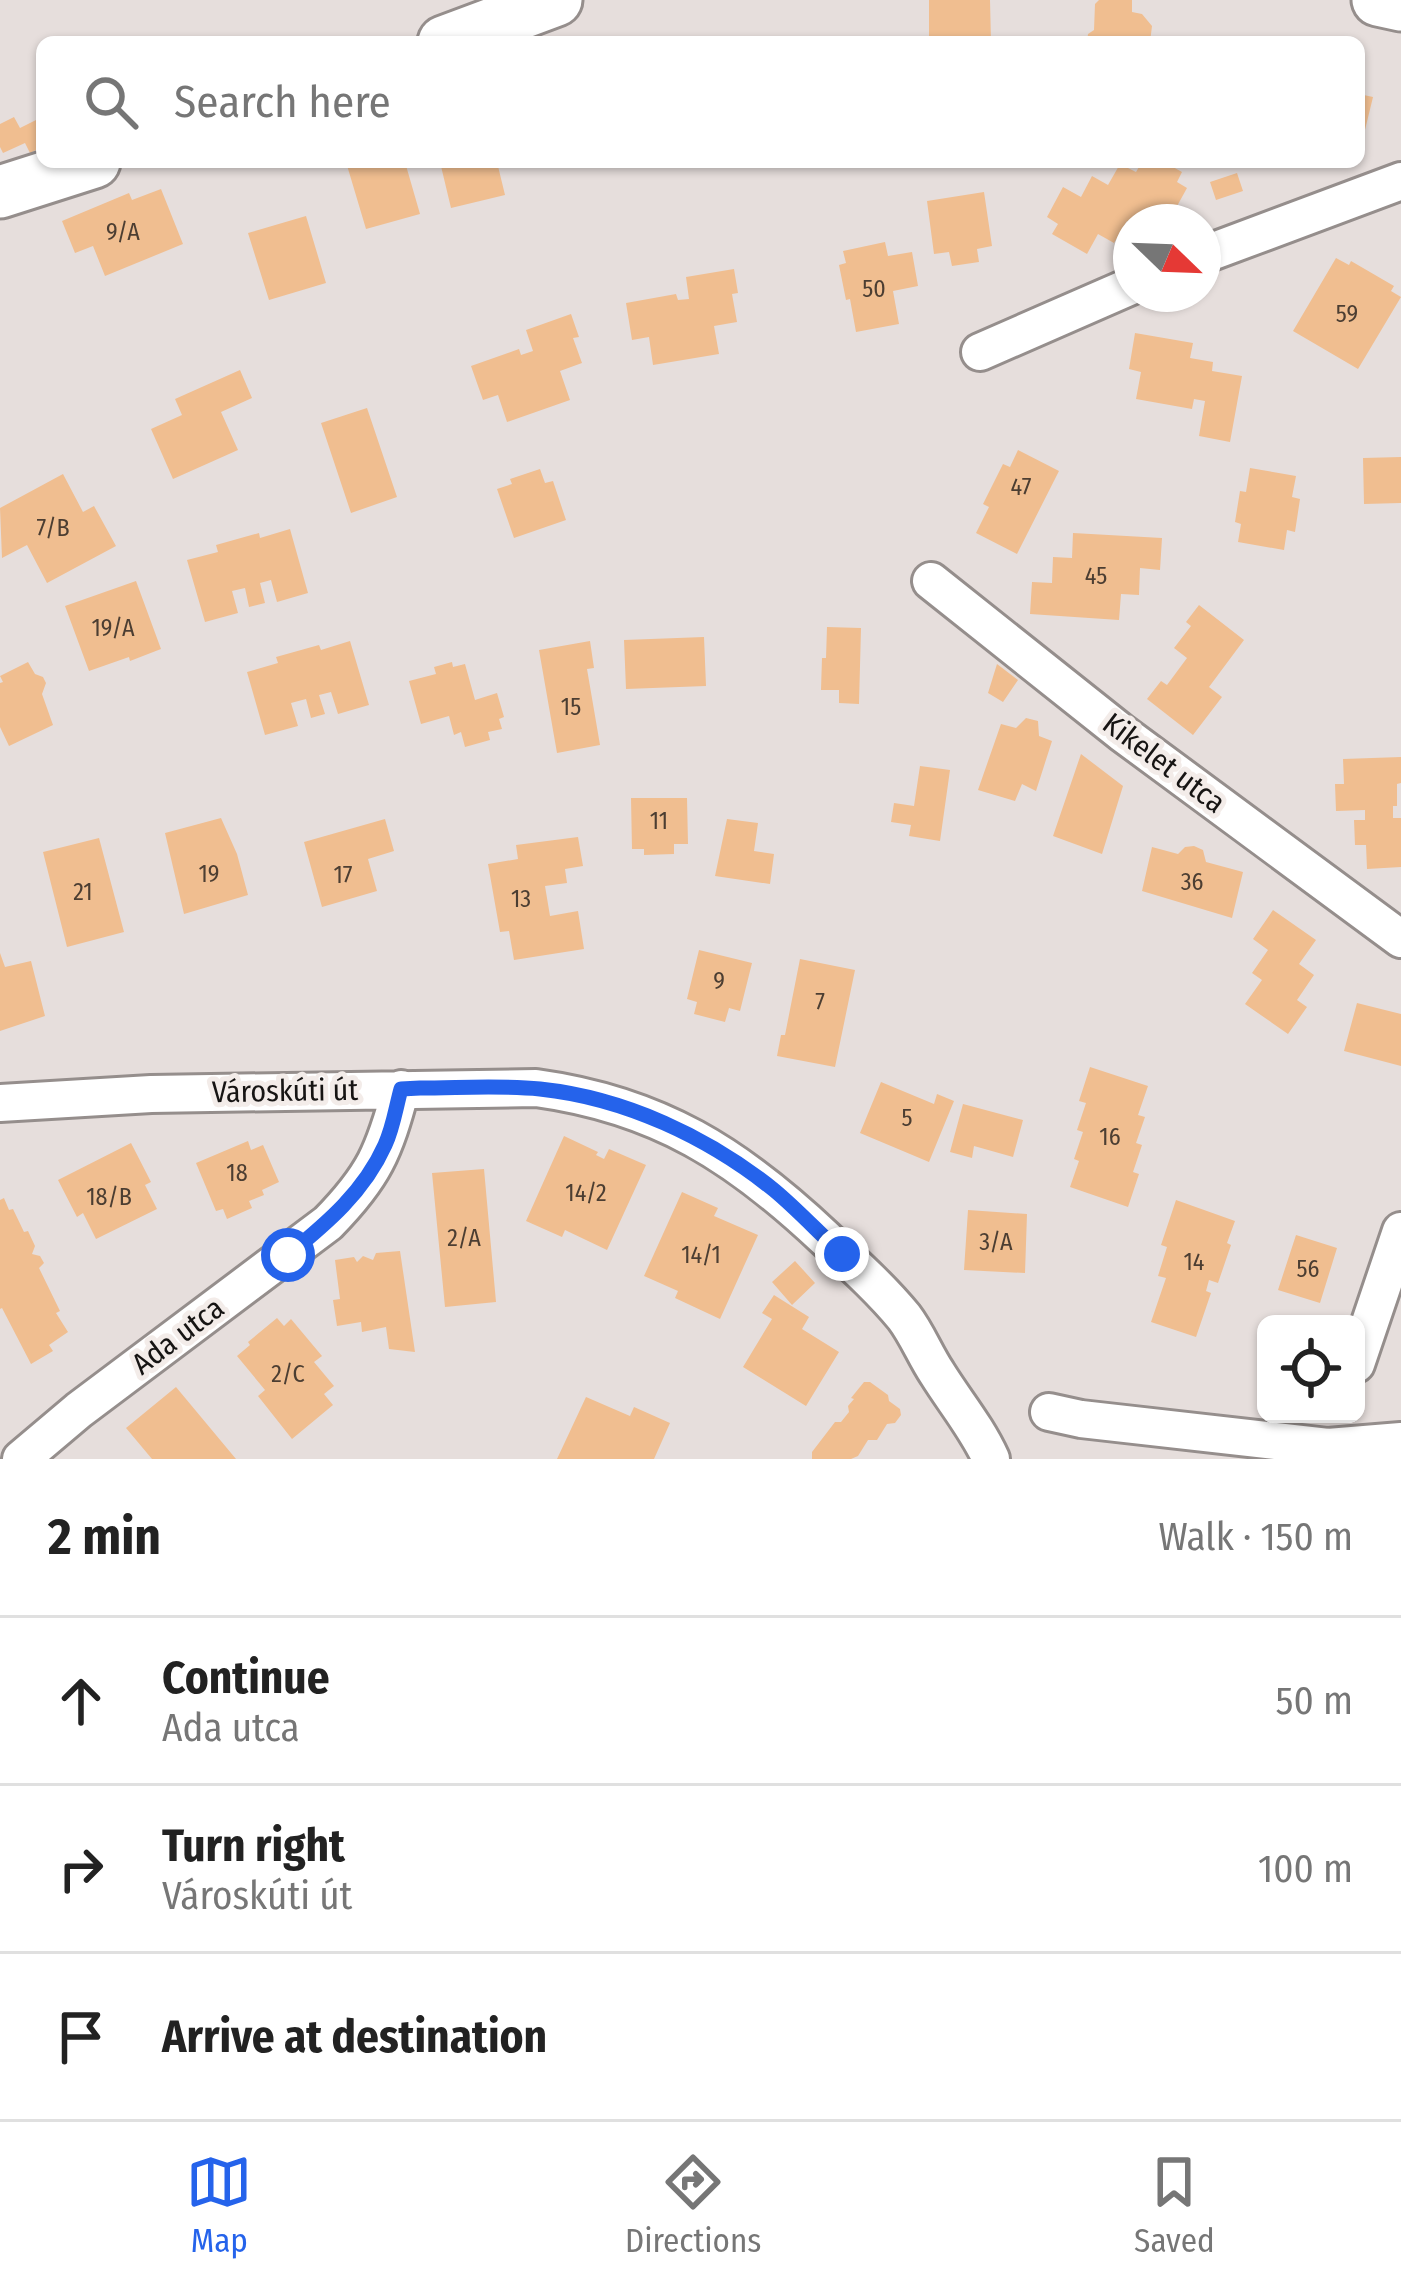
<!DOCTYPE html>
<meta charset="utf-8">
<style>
body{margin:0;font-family:"Fira Sans Condensed",sans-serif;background:#f2f2f2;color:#222}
.controls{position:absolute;right:36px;bottom:36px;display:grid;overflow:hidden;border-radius:18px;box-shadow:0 3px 9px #0004}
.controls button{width:108px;height:108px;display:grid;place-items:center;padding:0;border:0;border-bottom:3px solid #e0e0e0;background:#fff;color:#222;font:60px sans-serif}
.compass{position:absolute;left:1113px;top:204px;width:108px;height:108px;border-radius:50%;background:#fff;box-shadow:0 3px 9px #0004;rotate:113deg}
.stop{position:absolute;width:36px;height:36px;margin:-27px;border:9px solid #2563eb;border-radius:50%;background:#fff}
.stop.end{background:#2563eb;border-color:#fff;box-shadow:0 3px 12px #0008}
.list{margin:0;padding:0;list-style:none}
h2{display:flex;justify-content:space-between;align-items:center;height:156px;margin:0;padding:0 48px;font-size:51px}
h2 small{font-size:39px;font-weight:400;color:#767676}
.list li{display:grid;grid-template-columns:78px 1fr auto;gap:36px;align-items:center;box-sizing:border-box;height:168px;padding:0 48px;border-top:3px solid #e0e0e0}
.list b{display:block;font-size:45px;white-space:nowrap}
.list p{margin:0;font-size:39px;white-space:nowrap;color:#767676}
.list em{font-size:39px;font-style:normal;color:#767676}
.icon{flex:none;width:66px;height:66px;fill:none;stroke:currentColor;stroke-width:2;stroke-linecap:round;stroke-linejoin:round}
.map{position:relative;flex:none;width:1401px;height:1459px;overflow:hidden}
.search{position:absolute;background:#fff;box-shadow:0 3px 9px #0004;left:36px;right:36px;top:36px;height:132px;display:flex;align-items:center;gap:30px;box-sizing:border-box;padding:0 42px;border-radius:18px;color:#767676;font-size:45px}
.sheet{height:660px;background:#fff}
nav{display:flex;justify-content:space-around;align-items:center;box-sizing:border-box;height:168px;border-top:3px solid #e0e0e0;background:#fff;font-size:33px;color:#767676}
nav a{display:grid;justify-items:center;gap:6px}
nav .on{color:#2563eb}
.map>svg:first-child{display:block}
</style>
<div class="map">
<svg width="1401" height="1459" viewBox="0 0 1401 1459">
<rect width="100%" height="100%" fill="#e6dedc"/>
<path fill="#f0be90" d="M 929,0 L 990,0 L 991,42 L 929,42 Z
M 1099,0 L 1132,0 L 1132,12 L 1142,14 L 1152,26 L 1150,42 L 1087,42 L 1088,34 L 1094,30 L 1095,4 Z
M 1359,94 L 1373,97 L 1364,134 L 1359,132 Z
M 14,117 L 20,128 L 42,117 L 42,147 L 30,153 L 25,143 L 3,153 L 0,147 L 0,124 Z
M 346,162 L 405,162 L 420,214 L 366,229 Z
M 440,162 L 497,162 L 505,195 L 451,208 Z
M 1142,162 L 1164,162 L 1182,172 L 1177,182 L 1187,188 L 1171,217 L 1155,208 L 1147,222 L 1131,224 L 1127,221 L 1114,243 L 1098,234 L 1087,254 L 1052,234 L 1058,224 L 1047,217 L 1063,187 L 1081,197 L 1092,176 L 1108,185 L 1120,164 L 1136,172 Z
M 1237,173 L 1243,191 L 1216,200 L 1210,182 Z
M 161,189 L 183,244 L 105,276 L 93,246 L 75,253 L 62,221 L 129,193 L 132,200 Z
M 984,192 L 992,246 L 977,249 L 979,262 L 952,266 L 949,252 L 934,254 L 927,201 Z
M 306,216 L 326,283 L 269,300 L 248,233 Z
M 885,242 L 888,256 L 912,252 L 918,286 L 893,291 L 899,324 L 856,332 L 850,299 L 846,300 L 839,265 L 846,263 L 843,251 Z
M 1336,258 L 1349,265 L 1351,261 L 1394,286 L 1391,291 L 1401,297 L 1358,369 L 1293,331 Z
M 734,269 L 738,293 L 732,294 L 737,322 L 714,326 L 719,354 L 653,365 L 649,337 L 632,340 L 626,303 L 676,294 L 678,300 L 689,299 L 686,277 Z
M 571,314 L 579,337 L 573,338 L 582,363 L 560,371 L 570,400 L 507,422 L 498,395 L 483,400 L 471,366 L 519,349 L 521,355 L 533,351 L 526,330 Z
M 1135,333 L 1193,343 L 1190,358 L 1213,362 L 1212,371 L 1242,376 L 1230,442 L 1199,436 L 1205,401 L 1194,399 L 1192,409 L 1136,399 L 1141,372 L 1129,369 Z
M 240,370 L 252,398 L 221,412 L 238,450 L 173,479 L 151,429 L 182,415 L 175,399 Z
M 367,408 L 397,497 L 351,513 L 321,423 Z
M 1018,450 L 1059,471 L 1017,554 L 976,533 L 989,507 L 983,504 L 1003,464 L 1010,467 Z
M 1401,457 L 1401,503 L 1364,504 L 1363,458 Z
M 1250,468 L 1296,476 L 1292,497 L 1300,499 L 1295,532 L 1287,530 L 1284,550 L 1238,542 L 1241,524 L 1235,522 L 1240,491 L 1246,492 Z
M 540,469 L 545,483 L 553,481 L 566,520 L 514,538 L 497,489 L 512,484 L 510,479 Z
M 63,474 L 83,512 L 94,506 L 116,546 L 47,583 L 27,545 L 2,558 L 0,508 Z
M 290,529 L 308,593 L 277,602 L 271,580 L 260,583 L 265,603 L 249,607 L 245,588 L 232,591 L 238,613 L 205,622 L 187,560 L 218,552 L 216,545 L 259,533 L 260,538 Z
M 1073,533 L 1162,538 L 1160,570 L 1140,568 L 1139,595 L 1121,594 L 1119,620 L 1030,614 L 1032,582 L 1052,583 L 1053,557 L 1072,558 Z
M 136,581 L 161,649 L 130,661 L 129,657 L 89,671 L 65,606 Z
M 1199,605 L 1244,640 L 1209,687 L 1222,697 L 1193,735 L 1147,699 L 1161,681 L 1167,685 L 1187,658 L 1174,648 L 1191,626 L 1186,622 Z
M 827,627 L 861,628 L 859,704 L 839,703 L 839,690 L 821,690 L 822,658 L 826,658 Z
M 704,637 L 706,686 L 626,689 L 624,640 Z
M 350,641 L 369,705 L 338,714 L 331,692 L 319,695 L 325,714 L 311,718 L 306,699 L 291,703 L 298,726 L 265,735 L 247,672 L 278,663 L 276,657 L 319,645 L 321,650 Z
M 590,641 L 594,668 L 587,669 L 600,745 L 557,753 L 539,650 Z
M 28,662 L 35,674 L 43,677 L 46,683 L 42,694 L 53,725 L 9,746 L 0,727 L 0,683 L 3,682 L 0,676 Z
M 452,662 L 453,667 L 465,664 L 475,700 L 497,693 L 504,717 L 499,719 L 502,729 L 488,732 L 490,740 L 465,747 L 461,732 L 454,735 L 449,716 L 421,724 L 409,681 L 436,674 L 434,667 Z
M 997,664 L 1018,680 L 1003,702 L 988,693 Z
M 1026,718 L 1038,721 L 1039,736 L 1052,741 L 1036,791 L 1022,784 L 1015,801 L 978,790 L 1001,724 L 1016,728 Z
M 1081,754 L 1123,786 L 1102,854 L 1053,836 Z
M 1401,757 L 1401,783 L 1397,784 L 1397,806 L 1393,806 L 1393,818 L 1401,818 L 1401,867 L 1367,869 L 1366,845 L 1355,845 L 1354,820 L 1365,820 L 1365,810 L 1336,811 L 1335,784 L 1344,784 L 1343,759 Z
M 920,766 L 950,770 L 940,841 L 909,836 L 911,825 L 891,822 L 894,803 L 914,806 Z
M 631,798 L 687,798 L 688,844 L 674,844 L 674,854 L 644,855 L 644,849 L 632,849 Z
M 221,818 L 237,854 L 248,895 L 184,914 L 165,833 Z
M 385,819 L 394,851 L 368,859 L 377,891 L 322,907 L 304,842 Z
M 727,819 L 758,823 L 754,851 L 774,854 L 770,884 L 715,876 Z
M 578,837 L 583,866 L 565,869 L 567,883 L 545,886 L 550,916 L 578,911 L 584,949 L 514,960 L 509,931 L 500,932 L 488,864 L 518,859 L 516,845 Z
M 99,838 L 124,932 L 67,947 L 43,852 Z
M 1194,846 L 1203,850 L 1206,862 L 1243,872 L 1232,918 L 1142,891 L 1152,847 L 1178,854 L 1185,847 Z
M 1273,910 L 1316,940 L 1299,964 L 1314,975 L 1297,1000 L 1307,1007 L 1288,1034 L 1245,1004 L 1262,980 L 1252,973 L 1268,950 L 1253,939 Z
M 699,950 L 752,963 L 740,1011 L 729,1008 L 725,1022 L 694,1014 L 697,1002 L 687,999 Z
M 0,953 L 5,967 L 31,961 L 45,1016 L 0,1031 Z
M 800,959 L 855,970 L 835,1067 L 777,1056 L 781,1035 L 785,1035 Z
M 1357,1003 L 1401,1014 L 1401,1066 L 1344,1051 Z
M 1090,1067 L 1148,1086 L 1138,1115 L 1145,1117 L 1136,1143 L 1142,1145 L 1133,1172 L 1139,1174 L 1128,1207 L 1070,1187 L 1079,1161 L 1074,1159 L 1083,1132 L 1077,1130 L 1086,1103 L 1079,1101 Z
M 881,1082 L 934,1104 L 937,1094 L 954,1101 L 929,1162 L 860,1133 Z
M 963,1104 L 1023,1120 L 1013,1157 L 974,1146 L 972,1158 L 950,1152 Z
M 564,1136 L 598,1152 L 596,1155 L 604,1159 L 609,1149 L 646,1165 L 607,1250 L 565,1230 L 562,1237 L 526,1221 Z
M 248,1141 L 251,1150 L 263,1145 L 279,1182 L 262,1190 L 264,1195 L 249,1201 L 252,1208 L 227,1219 L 223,1209 L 216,1211 L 196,1163 Z
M 131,1143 L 151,1182 L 145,1185 L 157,1209 L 96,1239 L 83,1213 L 77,1217 L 58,1180 Z
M 484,1169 L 496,1302 L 445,1307 L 432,1173 Z
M 682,1192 L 718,1208 L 714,1216 L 758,1235 L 720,1319 L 675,1298 L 678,1291 L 644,1276 Z
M 4,1198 L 9,1210 L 13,1209 L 24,1232 L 28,1231 L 35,1246 L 32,1254 L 40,1256 L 44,1263 L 39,1268 L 60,1311 L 56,1313 L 68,1332 L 49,1345 L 53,1351 L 31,1364 L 2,1308 L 0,1309 L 0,1200 Z
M 1176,1200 L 1235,1221 L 1227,1243 L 1231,1245 L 1218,1283 L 1209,1280 L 1206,1291 L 1211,1293 L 1196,1337 L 1151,1322 L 1166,1278 L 1158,1276 L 1167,1247 L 1161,1245 Z
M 968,1210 L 1027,1214 L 1025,1273 L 964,1270 Z
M 1296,1235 L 1337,1248 L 1320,1303 L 1278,1290 Z
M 400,1251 L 415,1352 L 389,1349 L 386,1327 L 362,1332 L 361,1322 L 337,1326 L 333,1300 L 340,1299 L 335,1260 L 354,1257 L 357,1262 L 363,1256 L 373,1260 L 376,1253 Z
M 795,1261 L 815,1283 L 792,1305 L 772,1282 Z
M 774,1295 L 809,1317 L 802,1329 L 839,1352 L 806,1406 L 743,1367 L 772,1319 L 762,1313 Z
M 277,1318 L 284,1326 L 291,1319 L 322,1356 L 314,1362 L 334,1386 L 324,1394 L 333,1405 L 292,1439 L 258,1396 L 265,1390 L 237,1356 L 250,1345 L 248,1342 Z
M 864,1382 L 870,1382 L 888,1395 L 889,1401 L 900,1409 L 901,1415 L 895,1423 L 887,1424 L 877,1440 L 868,1440 L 858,1456 L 851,1459 L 812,1459 L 812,1452 L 835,1422 L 841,1422 L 849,1412 L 848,1406 L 854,1399 L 851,1398 Z
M 176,1387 L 236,1459 L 152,1459 L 126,1428 Z
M 586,1397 L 630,1416 L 634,1407 L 670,1423 L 654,1459 L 557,1459 Z"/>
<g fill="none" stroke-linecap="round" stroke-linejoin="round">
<g stroke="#958e8c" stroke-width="42">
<path id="street" d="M 1203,255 L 1401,181
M 980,352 L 1131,286
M 931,581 L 1122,733 L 1401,939
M 0,1103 L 151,1094 L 536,1088 C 659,1105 737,1155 826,1239 C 852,1263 881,1289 904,1317 C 917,1334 925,1355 937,1373 C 955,1402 977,1428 991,1459
M 1356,1364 L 1401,1231
M 1049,1412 L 1081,1419 L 1328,1447 L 1401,1441
M 21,1459 L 79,1410 L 328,1223 C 374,1176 384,1152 401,1089"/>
</g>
<g stroke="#958e8c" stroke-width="57">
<path id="secondary" d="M 1378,0 L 1401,5
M 444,42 L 556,0
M 0,192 L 94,162"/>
</g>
<use href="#street" stroke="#fff" stroke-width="36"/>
<use href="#secondary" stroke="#fff" stroke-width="51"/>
</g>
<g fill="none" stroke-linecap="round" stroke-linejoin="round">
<path stroke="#2563eb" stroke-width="15" d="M 288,1255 C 327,1223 364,1192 385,1145 C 393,1128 396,1107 401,1089 L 420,1088 C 459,1088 501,1085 540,1089 C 625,1098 708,1137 774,1190 C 798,1210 819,1233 842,1254"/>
</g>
<g text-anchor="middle" stroke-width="10" stroke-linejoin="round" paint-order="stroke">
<g font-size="24" fill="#4c3e32">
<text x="123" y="240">9/A</text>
<text x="874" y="297">50</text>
<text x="1347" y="322">59</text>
<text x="1021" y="495">47</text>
<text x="53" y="536">7/B</text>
<text x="1096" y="584">45</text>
<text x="113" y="636">19/A</text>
<text x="571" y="715">15</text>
<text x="659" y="829">11</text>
<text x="209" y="882">19</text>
<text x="343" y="883">17</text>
<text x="1192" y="890">36</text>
<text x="83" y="900">21</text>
<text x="521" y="907">13</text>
<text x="719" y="989">9</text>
<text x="820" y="1010">7</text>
<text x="907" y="1126">5</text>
<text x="1110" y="1145">16</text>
<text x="237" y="1181">18</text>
<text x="586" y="1201">14/2</text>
<text x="109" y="1205">18/B</text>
<text x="464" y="1246">2/A</text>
<text x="996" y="1250">3/A</text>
<text x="701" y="1263">14/1</text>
<text x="1194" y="1270">14</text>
<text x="1308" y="1277">56</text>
<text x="288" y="1382">2/C</text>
</g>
<g font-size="30" fill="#161413" stroke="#f3ece9">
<text transform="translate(1164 763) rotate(37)" y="10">Kikelet utca</text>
<text transform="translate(285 1091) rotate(-1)" y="10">Városkúti út</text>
<text transform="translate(178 1336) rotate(-37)" y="10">Ada utca</text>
</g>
</g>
</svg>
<div class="controls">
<button><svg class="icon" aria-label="locate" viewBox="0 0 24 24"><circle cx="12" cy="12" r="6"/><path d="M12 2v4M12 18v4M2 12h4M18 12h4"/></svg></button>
</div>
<svg class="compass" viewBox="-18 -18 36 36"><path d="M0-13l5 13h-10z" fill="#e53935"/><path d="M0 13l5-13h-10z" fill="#767676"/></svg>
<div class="stop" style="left:288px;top:1255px"></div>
<div class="stop end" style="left:842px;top:1254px"></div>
<div class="search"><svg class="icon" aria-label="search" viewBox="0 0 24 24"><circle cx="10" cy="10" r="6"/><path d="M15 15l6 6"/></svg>Search here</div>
</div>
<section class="sheet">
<h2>2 min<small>Walk · 150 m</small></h2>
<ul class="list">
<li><svg class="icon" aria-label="ahead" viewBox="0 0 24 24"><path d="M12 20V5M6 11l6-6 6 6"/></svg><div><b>Continue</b><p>Ada utca</p></div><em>50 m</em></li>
<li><svg class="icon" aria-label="right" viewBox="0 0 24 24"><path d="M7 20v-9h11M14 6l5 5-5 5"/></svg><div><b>Turn right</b><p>Városkúti út</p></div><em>100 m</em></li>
<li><svg class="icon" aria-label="arrive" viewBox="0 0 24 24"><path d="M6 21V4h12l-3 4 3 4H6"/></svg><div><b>Arrive at destination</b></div></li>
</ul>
</section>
<nav>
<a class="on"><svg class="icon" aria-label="map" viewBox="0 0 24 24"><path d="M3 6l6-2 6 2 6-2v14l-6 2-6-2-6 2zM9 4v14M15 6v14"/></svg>Map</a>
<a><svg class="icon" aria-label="directions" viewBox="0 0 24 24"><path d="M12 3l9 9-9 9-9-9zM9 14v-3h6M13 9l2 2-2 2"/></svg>Directions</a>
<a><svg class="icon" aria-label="saved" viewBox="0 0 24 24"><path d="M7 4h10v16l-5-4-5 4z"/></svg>Saved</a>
</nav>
